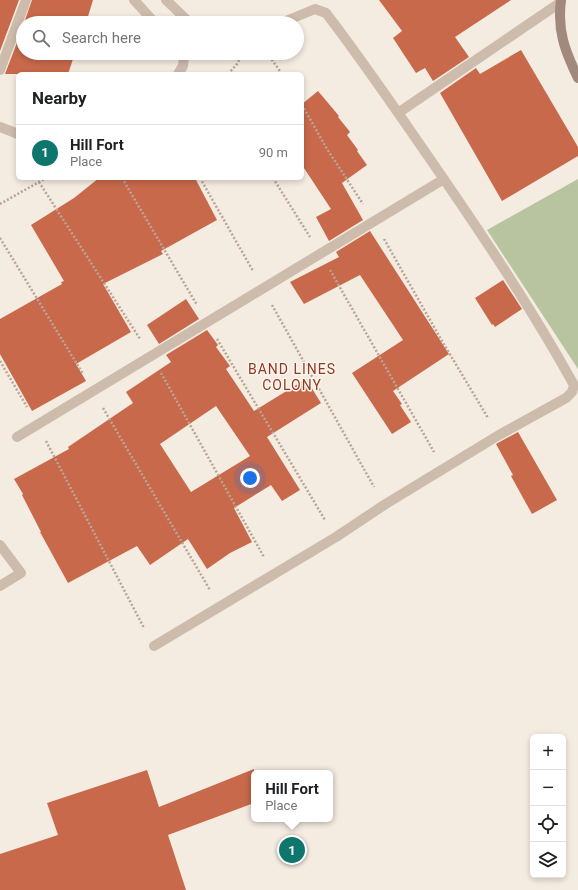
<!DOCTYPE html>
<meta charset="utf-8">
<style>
body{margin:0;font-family:Roboto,sans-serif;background:#f2f2f2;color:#202124}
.controls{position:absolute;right:12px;bottom:12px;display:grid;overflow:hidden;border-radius:6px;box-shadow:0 2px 6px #0003}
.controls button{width:36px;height:36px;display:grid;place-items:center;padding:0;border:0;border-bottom:1px solid #e0e0e0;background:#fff;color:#202124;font:20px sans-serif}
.you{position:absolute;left:250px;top:478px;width:14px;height:14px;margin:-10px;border:3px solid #fff;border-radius:50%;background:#1a73e8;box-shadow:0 0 0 6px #1a73e833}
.badge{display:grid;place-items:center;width:26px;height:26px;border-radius:50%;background:#0f766e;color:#fff;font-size:13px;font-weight:700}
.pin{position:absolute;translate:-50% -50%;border:2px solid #fff;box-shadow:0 1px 4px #0006}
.popup{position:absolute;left:251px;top:770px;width:82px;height:52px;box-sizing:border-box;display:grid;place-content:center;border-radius:6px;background:#fff;filter:drop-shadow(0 1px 3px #0005);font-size:13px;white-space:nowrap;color:#757577}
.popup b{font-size:15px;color:#202124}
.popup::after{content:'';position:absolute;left:50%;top:100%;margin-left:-8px;border:8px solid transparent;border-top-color:#fff}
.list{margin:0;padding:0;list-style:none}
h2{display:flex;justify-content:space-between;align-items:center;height:52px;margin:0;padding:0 16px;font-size:17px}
h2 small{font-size:13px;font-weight:400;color:#757577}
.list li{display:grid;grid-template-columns:26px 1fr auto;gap:12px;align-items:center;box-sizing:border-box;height:56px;padding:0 16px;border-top:1px solid #e0e0e0}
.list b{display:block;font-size:15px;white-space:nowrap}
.list p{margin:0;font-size:13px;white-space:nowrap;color:#757577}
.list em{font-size:13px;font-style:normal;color:#757577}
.icon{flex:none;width:22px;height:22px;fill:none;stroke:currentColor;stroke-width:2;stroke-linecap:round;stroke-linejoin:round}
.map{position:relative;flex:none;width:578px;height:890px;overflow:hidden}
.search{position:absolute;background:#fff;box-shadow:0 2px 6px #0003;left:16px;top:16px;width:288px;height:44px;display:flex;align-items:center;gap:10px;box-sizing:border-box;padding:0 14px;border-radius:22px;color:#757577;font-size:15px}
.panel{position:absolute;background:#fff;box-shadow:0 2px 6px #0003;left:16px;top:72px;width:288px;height:108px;border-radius:6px}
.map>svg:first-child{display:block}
</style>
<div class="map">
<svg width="578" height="890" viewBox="0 0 578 890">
<rect width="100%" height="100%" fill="#f4ebe1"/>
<path fill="#b8c4a0" d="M 578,179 L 578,369 L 487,230 Z"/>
<path fill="#c8694b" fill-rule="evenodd" d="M 0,0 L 19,0 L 0,51 Z
M 32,0 L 93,0 L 86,23 L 24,23 Z
M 379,0 L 511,0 L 455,37 L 469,57 L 433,81 L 425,68 L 416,73 L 393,38 L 402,31 Z
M 23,27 L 23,53 L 75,53 L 68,74 L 5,74 Z
M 521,50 L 578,147 L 578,156 L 502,201 L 440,93 L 476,68 L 480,74 Z
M 318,91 L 339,116 L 338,117 L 350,132 L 347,135 L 358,150 L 357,151 L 367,165 L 342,183 L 363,220 L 329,241 L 316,217 L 331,209 L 302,165 L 302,104 Z
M 99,178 L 195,178 L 217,220 L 161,251 L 163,254 L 103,284 L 131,332 L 76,364 L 86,381 L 32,411 L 0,354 L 0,319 L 62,284 L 61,282 L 64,281 L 31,225 L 74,198 Z
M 370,231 L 449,354 L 393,391 L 402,404 L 400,405 L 411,422 L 392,434 L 352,373 L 403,340 L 360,275 L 304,304 L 290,282 L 339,257 L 336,252 Z
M 503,280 L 522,309 L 495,327 L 493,324 L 492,325 L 475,298 Z
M 186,299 L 199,319 L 159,344 L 147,325 Z
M 207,330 L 218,345 L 216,347 L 230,366 L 226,369 L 254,411 L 306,379 L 321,403 L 267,437 L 300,490 L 282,501 L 271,485 L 234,508 L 252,542 L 230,553 L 207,569 L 188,539 L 150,565 L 137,546 L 68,583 L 40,532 L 41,532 L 22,495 L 23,494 L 14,479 L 69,449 L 68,447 L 133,403 L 126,392 L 171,362 L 166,355 ZM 216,406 L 250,456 L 191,492 L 160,444 Z
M 518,432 L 557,500 L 532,514 L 511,476 L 513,475 L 496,444 Z
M 254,769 L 254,803 L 168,835 L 186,890 L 0,890 L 0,854 L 58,835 L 47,803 L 147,770 L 159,807 Z"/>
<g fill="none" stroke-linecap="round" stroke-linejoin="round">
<path stroke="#b9a596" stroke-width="2.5" stroke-dasharray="2 2" stroke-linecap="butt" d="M 267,53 L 282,74
M 228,74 L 238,63 L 241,53
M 302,105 L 327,149 L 363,204
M 122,178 L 197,305
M 200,178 L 253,271
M 273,178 L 310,237
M 39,182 L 140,339
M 0,204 L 46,178
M 0,238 L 83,374
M 384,239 L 442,341 L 488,418
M 330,270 L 434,452
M 272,305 L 374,487
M 217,339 L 325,520
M 0,361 L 27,407
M 161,373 L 264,557
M 103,408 L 210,590
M 46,441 L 144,628"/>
<path stroke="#cdbbac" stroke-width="10" d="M 134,0 L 155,23
M 0,70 L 26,0
M 178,74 L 183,66 L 184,55 L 183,53
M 0,127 L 18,134"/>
<path stroke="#cdbbac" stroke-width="10" d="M 166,0 L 190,23
M 398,113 L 561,2
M 17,437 L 444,179
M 0,545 L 21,573 L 0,586
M 154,646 L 336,537 L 384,505 L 499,435 L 566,398 L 572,392 L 574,385 C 528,302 475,224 421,146 C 390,101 359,56 326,13 L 315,9 L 281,23"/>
<path stroke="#a18a7d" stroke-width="10" d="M 561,0 C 557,31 565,51 578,78"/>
</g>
<g text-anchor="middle" stroke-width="3" stroke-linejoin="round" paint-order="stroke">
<g font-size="14" letter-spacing="1" fill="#8c3b22" stroke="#fbf5ee">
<text x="292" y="374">BAND LINES<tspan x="292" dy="16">COLONY</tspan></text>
</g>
</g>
</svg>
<div class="controls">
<button>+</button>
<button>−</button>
<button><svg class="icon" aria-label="locate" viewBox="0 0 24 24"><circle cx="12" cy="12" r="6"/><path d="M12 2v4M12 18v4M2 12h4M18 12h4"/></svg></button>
<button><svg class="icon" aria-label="layers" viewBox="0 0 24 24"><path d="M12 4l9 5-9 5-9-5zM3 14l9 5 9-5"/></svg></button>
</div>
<div class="you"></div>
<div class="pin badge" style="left:292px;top:850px">1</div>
<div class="popup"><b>Hill Fort</b>Place</div>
<div class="search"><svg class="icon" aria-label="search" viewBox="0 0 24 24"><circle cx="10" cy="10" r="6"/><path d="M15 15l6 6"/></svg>Search here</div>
<section class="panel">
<h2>Nearby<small></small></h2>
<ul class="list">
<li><span class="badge">1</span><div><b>Hill Fort</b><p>Place</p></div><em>90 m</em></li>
</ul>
</section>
</div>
